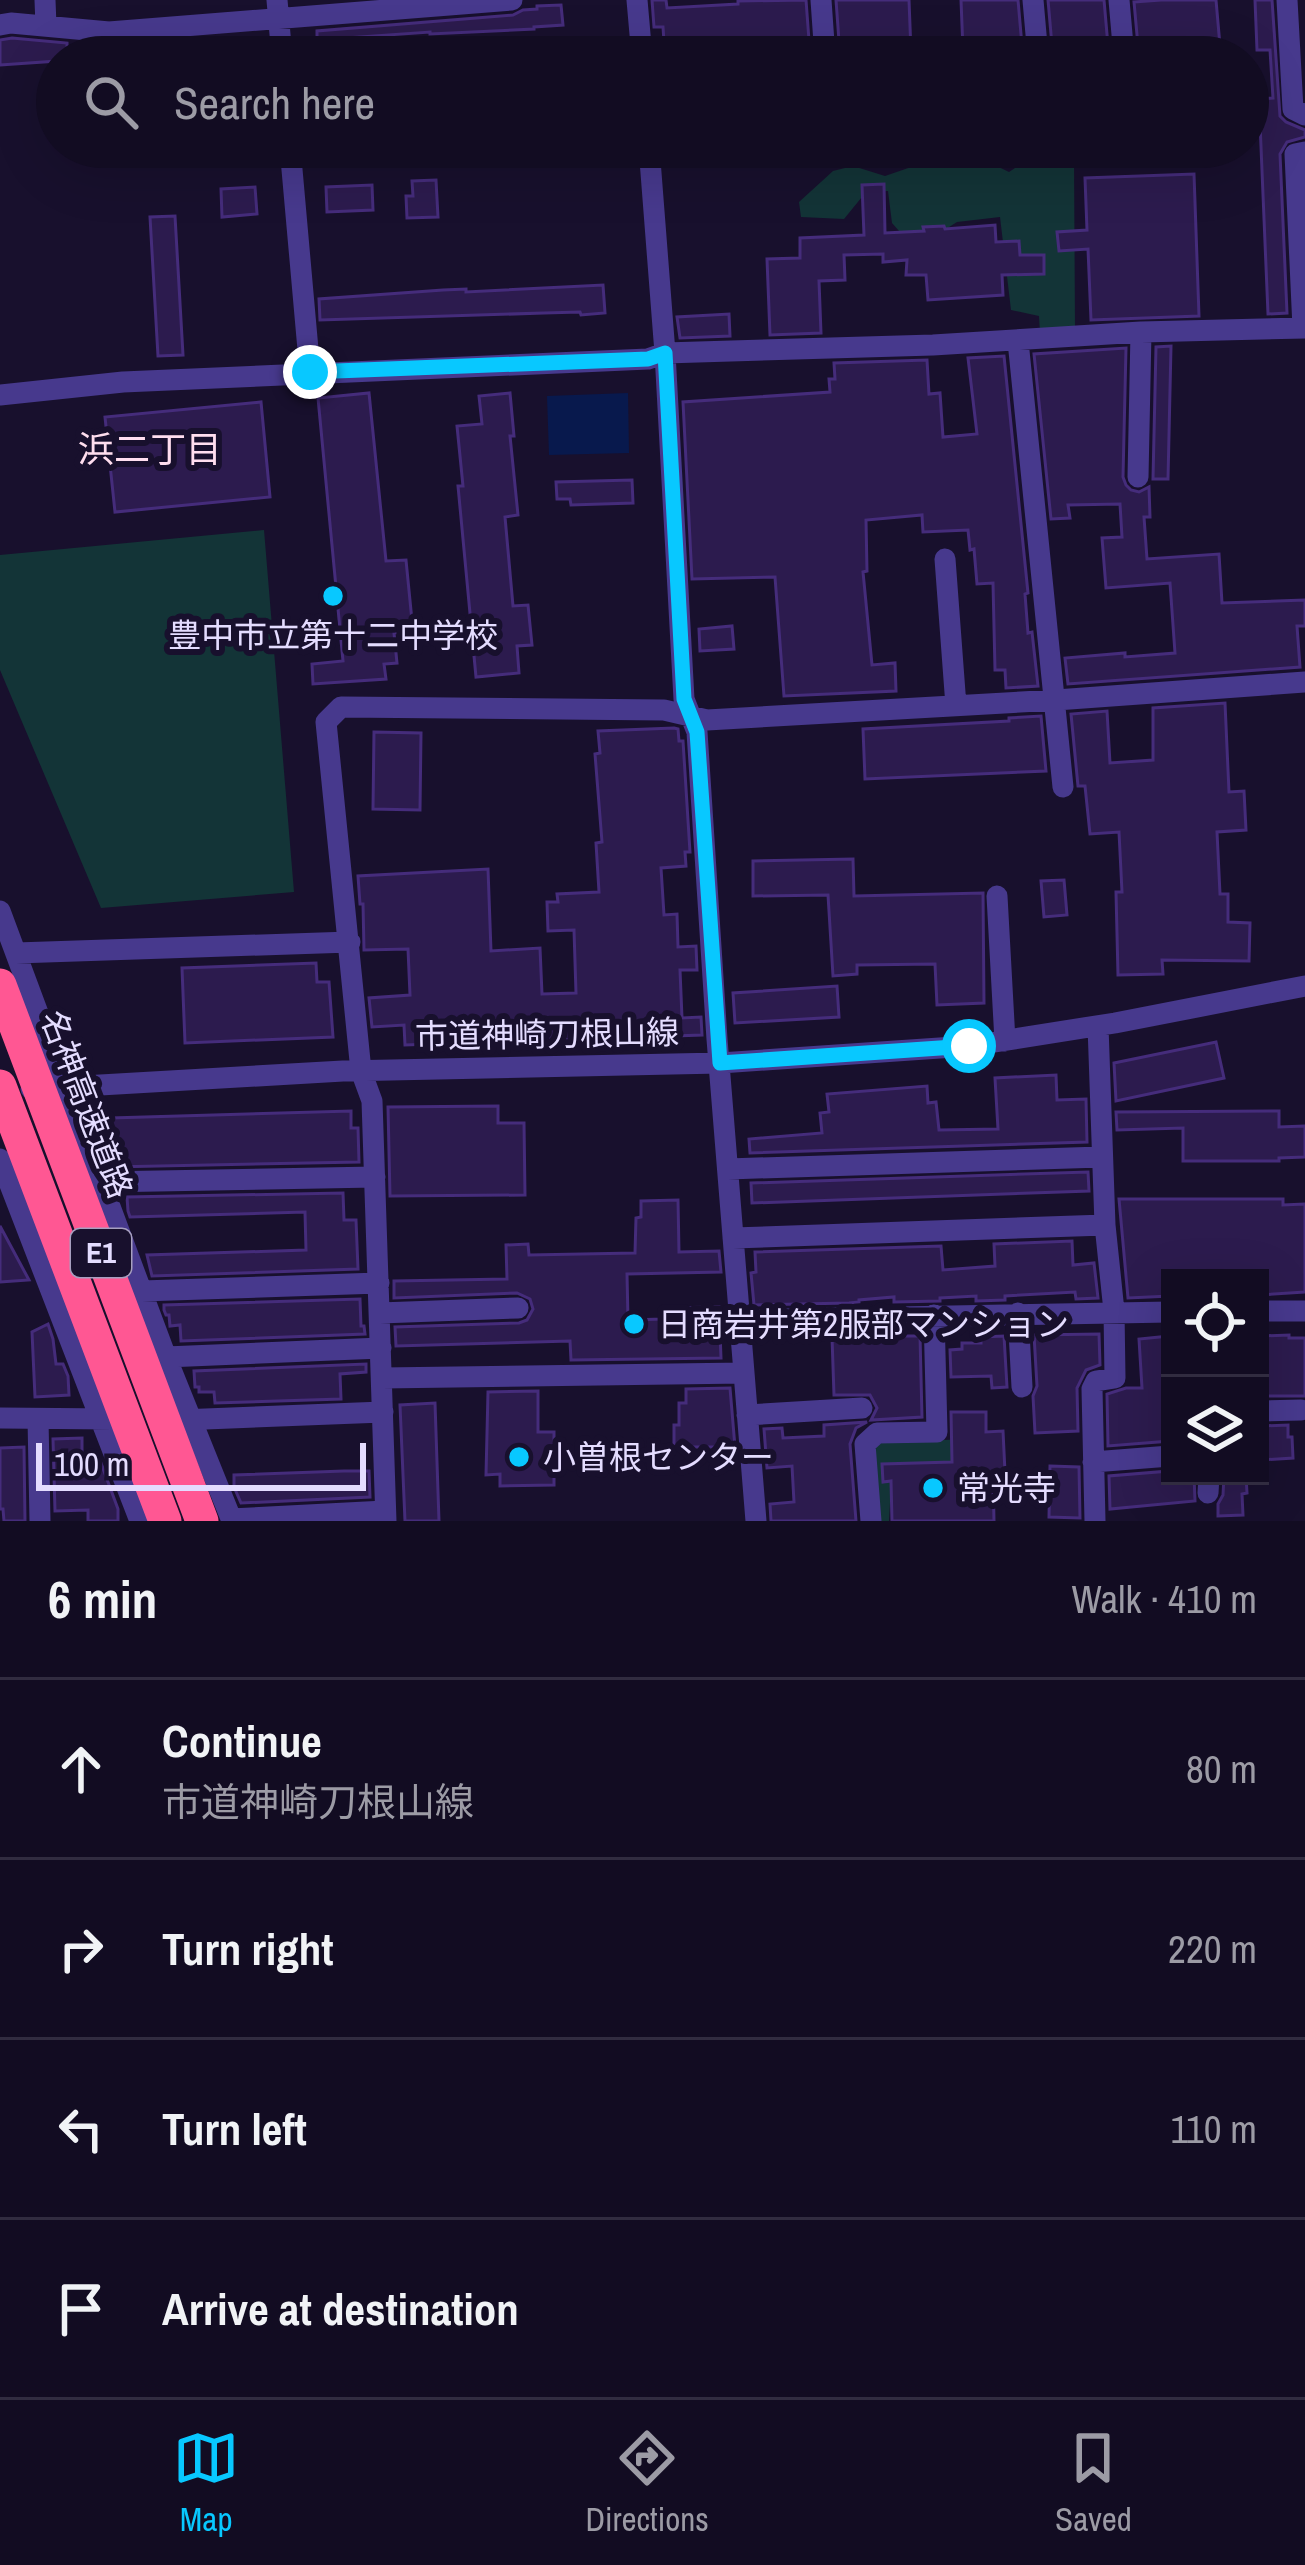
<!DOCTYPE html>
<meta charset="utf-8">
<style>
body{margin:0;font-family:"Archivo Narrow","Noto Sans JP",sans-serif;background:#1b152a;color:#f1f3f6}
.controls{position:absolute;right:36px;bottom:36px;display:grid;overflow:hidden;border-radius:0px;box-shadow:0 12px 48px #0002}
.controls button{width:108px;height:108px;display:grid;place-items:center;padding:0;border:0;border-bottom:3px solid #312c40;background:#120c22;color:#f1f3f6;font:60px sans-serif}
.scale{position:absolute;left:36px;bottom:30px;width:330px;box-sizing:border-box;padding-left:12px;border:6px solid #e4dcff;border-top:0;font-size:33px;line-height:42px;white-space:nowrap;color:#e4dcff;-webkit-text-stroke:9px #18102d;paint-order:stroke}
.stop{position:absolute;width:36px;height:36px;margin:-27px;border:9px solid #08c8ff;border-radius:50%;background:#fff}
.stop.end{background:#08c8ff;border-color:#fff;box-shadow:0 3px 12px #0008}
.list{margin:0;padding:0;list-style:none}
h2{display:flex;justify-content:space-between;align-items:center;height:156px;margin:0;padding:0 48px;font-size:51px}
h2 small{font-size:39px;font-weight:400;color:#9c9ba5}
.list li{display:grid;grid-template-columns:78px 1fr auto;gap:36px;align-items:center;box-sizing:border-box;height:180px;padding:0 48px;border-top:3px solid #312c40}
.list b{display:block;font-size:45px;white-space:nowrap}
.list p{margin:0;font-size:39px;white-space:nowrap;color:#9c9ba5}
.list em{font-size:39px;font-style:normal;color:#9c9ba5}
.icon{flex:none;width:66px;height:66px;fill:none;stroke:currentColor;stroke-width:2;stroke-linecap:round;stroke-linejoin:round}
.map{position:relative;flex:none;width:1305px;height:1521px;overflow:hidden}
.search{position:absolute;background:#120c22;box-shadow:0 12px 48px #0002;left:36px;right:36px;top:36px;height:132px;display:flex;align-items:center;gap:30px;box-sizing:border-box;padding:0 42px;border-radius:66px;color:#9c9ba5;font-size:45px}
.sheet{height:876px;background:#120c22}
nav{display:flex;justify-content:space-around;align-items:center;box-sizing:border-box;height:168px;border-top:3px solid #312c40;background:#120c22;font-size:33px;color:#9c9ba5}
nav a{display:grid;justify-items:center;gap:6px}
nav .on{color:#08c8ff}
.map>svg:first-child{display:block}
</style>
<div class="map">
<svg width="1305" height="1521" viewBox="0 0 1305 1521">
<rect width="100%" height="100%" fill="#18102d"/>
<path fill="#133437" d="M 1046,147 L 1056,147 L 1074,157 L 1075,328 L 1040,333 L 1039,316 L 1011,310 L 1000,217 L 957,222 L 938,234 L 907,240 L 892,223 L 888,191 L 866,192 L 844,219 L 801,217 L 799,202 L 833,171 L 853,166 L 885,176 L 920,164 L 972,154 L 1009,172 Z
M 264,530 L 294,892 L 101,908 L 0,670 L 0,555 Z
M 987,1438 L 989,1466 L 892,1467 L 889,1521 L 876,1521 L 871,1451 L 880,1443 Z"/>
<path fill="#08194d" d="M 628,393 L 629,453 L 549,455 L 547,396 Z"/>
<path fill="#2c1b4e" stroke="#452c7b" stroke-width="3" d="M 652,0 L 666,0 L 667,8 L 738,4 L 738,1 L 806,0 L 810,54 L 665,57 L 663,27 L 654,27 Z
M 836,0 L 909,0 L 911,52 L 840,55 Z
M 961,0 L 1018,0 L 1023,57 L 1015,57 L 1015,51 L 963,50 Z
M 1048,0 L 1104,0 L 1109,57 L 1053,57 Z
M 1161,0 L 1216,0 L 1221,57 L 1139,57 L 1134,2 Z
M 1255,0 L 1272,0 L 1280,116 L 1286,122 L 1305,130 L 1305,137 L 1287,142 L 1280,154 L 1287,313 L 1268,314 L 1259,99 L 1273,98 L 1270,50 L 1257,50 Z
M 561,5 L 563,25 L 534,27 L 534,29 L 430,34 L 430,32 L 317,40 L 317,31 L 513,15 L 523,10 L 537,9 L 537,6 Z
M 12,38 L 67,43 L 67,57 L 57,57 L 57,61 L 0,65 L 0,40 Z
M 1194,174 L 1199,316 L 1091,320 L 1088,249 L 1059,251 L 1057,232 L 1087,230 L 1085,178 Z
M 436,180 L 438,217 L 407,218 L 406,196 L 413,196 L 412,181 Z
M 884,184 L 885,233 L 924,231 L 923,227 L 944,226 L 945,229 L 995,225 L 996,242 L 1019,241 L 1020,255 L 1044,255 L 1044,274 L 1002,275 L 1003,295 L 928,300 L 926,275 L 906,275 L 907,260 L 883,262 L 883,254 L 844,255 L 845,280 L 819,281 L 821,333 L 770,335 L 767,259 L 800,258 L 800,238 L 864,235 L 862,185 Z
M 372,185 L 373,210 L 327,212 L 326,187 Z
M 255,187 L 257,214 L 222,217 L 221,189 Z
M 175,216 L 183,355 L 158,356 L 150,217 Z
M 603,285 L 605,313 L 581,315 L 580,312 L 544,313 L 320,320 L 319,299 L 443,290 L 466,289 L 466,292 Z
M 729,314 L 730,336 L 680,338 L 677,317 Z
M 1171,346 L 1168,479 L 1153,479 L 1156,347 Z
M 1126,348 L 1123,477 L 1126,485 L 1131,490 L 1139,492 L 1149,487 L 1150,517 L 1144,517 L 1147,559 L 1219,554 L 1222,603 L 1305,600 L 1305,626 L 1297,626 L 1300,667 L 1068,684 L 1065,658 L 1125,653 L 1125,657 L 1175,653 L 1170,583 L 1106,588 L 1102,538 L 1122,537 L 1120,504 L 1068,505 L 1070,518 L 1051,519 L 1034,354 Z
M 1004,356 L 1028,593 L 1025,594 L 1028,633 L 1032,632 L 1038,686 L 1006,688 L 1005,670 L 995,670 L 993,583 L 977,584 L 974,549 L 970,550 L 968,530 L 923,532 L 922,515 L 866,520 L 867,571 L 863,572 L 872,665 L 895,663 L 896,691 L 784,696 L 775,577 L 692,579 L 683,402 L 830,392 L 829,379 L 835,379 L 834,363 L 927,360 L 929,394 L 940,393 L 943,437 L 977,434 L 968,358 Z
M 369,393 L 386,561 L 406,560 L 413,631 L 394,633 L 397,663 L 384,664 L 386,679 L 313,684 L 312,664 L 343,661 L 318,398 Z
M 510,393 L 514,436 L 510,436 L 518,515 L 505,517 L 513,606 L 528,605 L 532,645 L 517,646 L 519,673 L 476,677 L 458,486 L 463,486 L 457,426 L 482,424 L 479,396 Z
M 261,402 L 270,497 L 115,512 L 105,417 Z
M 632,480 L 633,503 L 571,505 L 570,499 L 557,499 L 556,482 Z
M 732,626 L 734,649 L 700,651 L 699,629 Z
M 1225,703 L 1229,792 L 1244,791 L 1246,830 L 1217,832 L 1220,894 L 1228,894 L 1228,922 L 1250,923 L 1249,961 L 1162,960 L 1163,974 L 1118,975 L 1116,892 L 1122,892 L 1119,832 L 1090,834 L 1085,786 L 1078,786 L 1071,714 L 1107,711 L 1110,763 L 1153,760 L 1153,708 Z
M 1041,716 L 1046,771 L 865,779 L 863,729 L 1009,721 L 1009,718 Z
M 674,728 L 678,729 L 679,741 L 683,741 L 690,852 L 685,852 L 686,866 L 661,868 L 664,915 L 677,914 L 678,947 L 696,946 L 697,970 L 680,970 L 682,1018 L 701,1017 L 702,1035 L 405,1045 L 404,1025 L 372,1027 L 369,998 L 410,995 L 408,949 L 364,950 L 363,904 L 360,904 L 358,876 L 488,869 L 491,951 L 540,948 L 542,994 L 576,993 L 574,930 L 548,931 L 547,902 L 558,902 L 557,894 L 599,892 L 596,843 L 602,842 L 595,754 L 600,753 L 598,731 Z
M 374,732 L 421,733 L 420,810 L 373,809 Z
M 853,859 L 854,896 L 983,893 L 984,1003 L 937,1005 L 935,964 L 857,965 L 857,974 L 833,976 L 828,895 L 753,896 L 753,861 Z
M 1064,880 L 1067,915 L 1044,917 L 1041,881 Z
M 316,963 L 317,982 L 329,982 L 333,1037 L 185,1043 L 182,968 Z
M 837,986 L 839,1017 L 735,1023 L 733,993 Z
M 1216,1042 L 1224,1078 L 1116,1101 L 1114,1063 Z
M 1056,1075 L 1057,1100 L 1086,1099 L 1087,1142 L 750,1153 L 749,1139 L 822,1133 L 820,1113 L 829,1112 L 827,1094 L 927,1086 L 928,1103 L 936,1102 L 939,1130 L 998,1129 L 995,1078 Z
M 498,1106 L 498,1123 L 524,1123 L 525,1195 L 390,1196 L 388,1107 Z
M 351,1111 L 351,1128 L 358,1128 L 359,1162 L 111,1167 L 110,1162 L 111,1118 Z
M 1279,1111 L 1279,1127 L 1305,1126 L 1305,1157 L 1279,1158 L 1279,1161 L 1183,1161 L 1183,1128 L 1117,1130 L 1116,1112 Z
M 1088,1172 L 1089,1191 L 752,1203 L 751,1183 Z
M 343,1193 L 344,1220 L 356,1220 L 358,1269 L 152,1276 L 147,1255 L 306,1250 L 305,1212 L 130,1217 L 128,1211 L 127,1197 Z
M 1119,1199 L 1283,1199 L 1283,1205 L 1305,1204 L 1305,1292 L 1260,1295 L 1260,1278 L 1170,1278 L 1170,1296 L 1128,1298 Z
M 678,1200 L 679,1252 L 719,1251 L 721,1272 L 627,1274 L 628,1320 L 663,1319 L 663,1308 L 719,1307 L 721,1358 L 571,1360 L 570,1341 L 396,1346 L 395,1327 L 519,1323 L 527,1320 L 533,1309 L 530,1299 L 517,1293 L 394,1298 L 394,1281 L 507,1279 L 506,1245 L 528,1244 L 529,1255 L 635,1253 L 636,1218 L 641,1217 L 641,1201 Z
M 0,1226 L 29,1280 L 0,1282 Z
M 1072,1241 L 1073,1265 L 1094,1263 L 1098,1298 L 1076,1299 L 1075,1292 L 1005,1296 L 1005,1300 L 976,1301 L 976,1296 L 940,1298 L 940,1301 L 894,1302 L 894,1297 L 859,1300 L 859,1302 L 849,1303 L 754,1305 L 751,1273 L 756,1272 L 755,1252 L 941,1246 L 943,1270 L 995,1266 L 994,1244 Z
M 360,1299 L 361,1326 L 364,1326 L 365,1334 L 181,1341 L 180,1325 L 170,1326 L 169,1315 L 166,1315 L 164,1310 L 164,1305 Z
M 48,1324 L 53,1339 L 56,1364 L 63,1364 L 68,1376 L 69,1395 L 35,1397 L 32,1332 Z
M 1099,1334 L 1100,1365 L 1086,1370 L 1077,1388 L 1078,1431 L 1035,1433 L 1033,1396 L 1037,1386 L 1034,1335 Z
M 1289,1335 L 1289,1338 L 1305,1338 L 1305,1396 L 1260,1396 L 1260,1336 Z
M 906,1336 L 920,1336 L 922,1417 L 871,1420 L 877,1408 L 870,1395 L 834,1395 L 832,1337 Z
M 1004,1336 L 1007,1387 L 992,1388 L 991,1376 L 951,1377 L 950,1350 L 962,1349 L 962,1343 L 981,1343 L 981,1337 Z
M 1170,1336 L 1170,1441 L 1108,1446 L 1107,1394 L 1126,1388 L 1142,1388 L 1139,1339 Z
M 366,1364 L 366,1372 L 340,1374 L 341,1399 L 215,1403 L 214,1392 L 199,1392 L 199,1387 L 195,1387 L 194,1371 Z
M 730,1388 L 735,1447 L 674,1447 L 674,1425 L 679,1425 L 679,1403 L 686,1403 L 686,1389 Z
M 538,1391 L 538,1432 L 554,1432 L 554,1485 L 500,1486 L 500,1474 L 486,1475 L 488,1392 Z
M 435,1403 L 439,1521 L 405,1521 L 400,1405 Z
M 951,1412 L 986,1412 L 986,1432 L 1003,1431 L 1005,1472 L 993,1472 L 994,1521 L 892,1521 L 891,1481 L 883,1482 L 882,1464 L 952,1462 Z
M 867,1422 L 856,1428 L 850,1444 L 856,1521 L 771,1521 L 770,1504 L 794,1502 L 792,1466 L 767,1468 L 764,1429 L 782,1428 L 783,1438 L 824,1436 L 824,1425 Z
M 1288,1425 L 1288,1437 L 1292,1437 L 1293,1458 L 1260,1460 L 1260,1426 Z
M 82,1438 L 82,1461 L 98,1455 L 118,1509 L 118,1521 L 88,1521 L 88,1510 L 55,1511 L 53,1439 Z
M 24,1447 L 25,1521 L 4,1521 L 3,1509 L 0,1509 L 0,1448 Z
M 1050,1466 L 1079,1467 L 1080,1518 L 1049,1517 Z
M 344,1471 L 369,1471 L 370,1497 L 241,1503 L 234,1487 L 234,1475 Z
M 1170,1471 L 1170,1476 L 1194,1476 L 1195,1501 L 1110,1509 L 1109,1476 Z
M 1224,1476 L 1246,1476 L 1247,1493 L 1242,1494 L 1243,1515 L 1218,1516 L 1218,1504 L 1223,1495 Z"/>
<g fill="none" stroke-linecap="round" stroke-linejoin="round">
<path stroke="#47398d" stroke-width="21" d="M 45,0 L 46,26
M 277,0 L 282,57
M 637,0 L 642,57
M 821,0 L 825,57
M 1033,0 L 1038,57
M 1119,0 L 1124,57
M 1287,0 L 1293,109 L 1305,115
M 0,25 L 11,23 L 109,32 L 512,0
M 290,147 L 310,372
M 649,147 L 665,353 L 684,699 L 697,732 L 717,1039 L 756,1521
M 1303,328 L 1295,154 L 1305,152
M 1018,341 L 1063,787
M 0,395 L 123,382 L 648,359 L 665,353 L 933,345 L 1141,332 L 1305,328
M 1138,477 L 1141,332
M 945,559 L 956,706
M 997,896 L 1005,1041
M 0,911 L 166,1357 L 232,1521
M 16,953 L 350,942
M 31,1089 L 343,1071 L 720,1063 L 969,1046 L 1115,1023 L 1305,986
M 0,1159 L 140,1521
M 728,1169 L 1101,1157
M 101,1182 L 375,1177
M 733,1238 L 1105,1225
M 142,1291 L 379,1283
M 1260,1311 L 1305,1311
M 380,1313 L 518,1308
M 1018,1313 L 1022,1387
M 740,1320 L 1170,1312
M 166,1357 L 381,1348
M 382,1378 L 744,1373
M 1260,1411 L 1301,1410
M 747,1415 L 862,1408
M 0,1418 L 113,1419
M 38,1419 L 40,1521
M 180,1420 L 383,1412
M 1093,1462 L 1170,1456
M 1208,1493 L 1209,1476
M 231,1519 L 385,1511
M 386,1521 L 372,1101 L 361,1071 L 326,722 L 341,707 L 664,710 L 707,720 L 1056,700 L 1305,682
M 871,1521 L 865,1444 L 877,1433 L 937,1432 L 934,1315
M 1095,1521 L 1092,1389 L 1096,1381 L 1115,1378 L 1114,1311 L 1105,1225 L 1098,1026"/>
<path stroke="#ff5793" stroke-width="33" d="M 0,985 L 202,1521
M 0,1086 L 165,1521"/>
</g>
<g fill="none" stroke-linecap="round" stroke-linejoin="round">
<path stroke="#08c8ff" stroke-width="15" d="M 310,372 L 648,359 L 665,353 L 684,699 L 697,732 L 720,1063 L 969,1046"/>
</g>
<g fill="#08c8ff" stroke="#18102d" stroke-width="4.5">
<circle cx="333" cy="596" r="12"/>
<circle cx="634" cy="1324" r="12"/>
<circle cx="519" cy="1457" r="12"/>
<circle cx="933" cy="1488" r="12"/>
</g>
<g text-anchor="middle" stroke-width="12" stroke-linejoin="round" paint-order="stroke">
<rect fill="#18102d" stroke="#a79fc0" stroke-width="3" x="71" y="1229" width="60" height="48" rx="9"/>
<g font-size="30" font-weight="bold" fill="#e4dcff">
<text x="101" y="1263">E1</text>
</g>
<g font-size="33" fill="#e4dcff" stroke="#18102d" text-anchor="start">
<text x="333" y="647" text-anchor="middle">豊中市立第十二中学校</text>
<text x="658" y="1336">日商岩井第2服部マンション</text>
<text x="543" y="1469">小曽根センター</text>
<text x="957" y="1500">常光寺</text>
</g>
<g font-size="33" fill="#e4dcff" stroke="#18102d">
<text transform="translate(547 1034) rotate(-1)" y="12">市道神崎刀根山線</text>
<text transform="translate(87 1104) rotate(69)" y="12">名神高速道路</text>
</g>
<g font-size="36" fill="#ffdeef" stroke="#18102d">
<text x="150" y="462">浜二丁目</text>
</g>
</g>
</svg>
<div class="controls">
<button><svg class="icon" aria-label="locate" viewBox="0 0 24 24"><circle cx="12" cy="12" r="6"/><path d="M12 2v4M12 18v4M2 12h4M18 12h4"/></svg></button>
<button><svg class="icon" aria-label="layers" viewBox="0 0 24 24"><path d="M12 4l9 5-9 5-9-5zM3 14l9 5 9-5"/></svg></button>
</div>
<div class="scale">100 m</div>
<div class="stop" style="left:969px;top:1046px"></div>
<div class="stop end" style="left:310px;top:372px"></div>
<div class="search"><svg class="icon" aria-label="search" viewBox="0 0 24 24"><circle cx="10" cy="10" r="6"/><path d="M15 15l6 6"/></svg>Search here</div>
</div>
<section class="sheet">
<h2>6 min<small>Walk · 410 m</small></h2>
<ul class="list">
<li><svg class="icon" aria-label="ahead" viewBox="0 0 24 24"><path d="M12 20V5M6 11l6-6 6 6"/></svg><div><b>Continue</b><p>市道神崎刀根山線</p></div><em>80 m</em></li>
<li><svg class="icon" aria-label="right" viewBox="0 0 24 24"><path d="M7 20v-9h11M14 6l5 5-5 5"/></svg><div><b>Turn right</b></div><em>220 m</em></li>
<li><svg class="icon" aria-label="left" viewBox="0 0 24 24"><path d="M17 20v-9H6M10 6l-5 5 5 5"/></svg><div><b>Turn left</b></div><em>110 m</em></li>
<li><svg class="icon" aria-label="arrive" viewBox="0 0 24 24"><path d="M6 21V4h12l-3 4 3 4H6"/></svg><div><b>Arrive at destination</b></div></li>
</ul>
</section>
<nav>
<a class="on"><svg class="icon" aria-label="map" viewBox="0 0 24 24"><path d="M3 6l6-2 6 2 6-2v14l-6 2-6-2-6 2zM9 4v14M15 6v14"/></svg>Map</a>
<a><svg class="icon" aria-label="directions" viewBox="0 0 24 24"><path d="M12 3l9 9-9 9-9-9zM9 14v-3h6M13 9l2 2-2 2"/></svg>Directions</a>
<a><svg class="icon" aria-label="saved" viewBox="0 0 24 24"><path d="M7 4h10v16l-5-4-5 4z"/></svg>Saved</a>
</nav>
